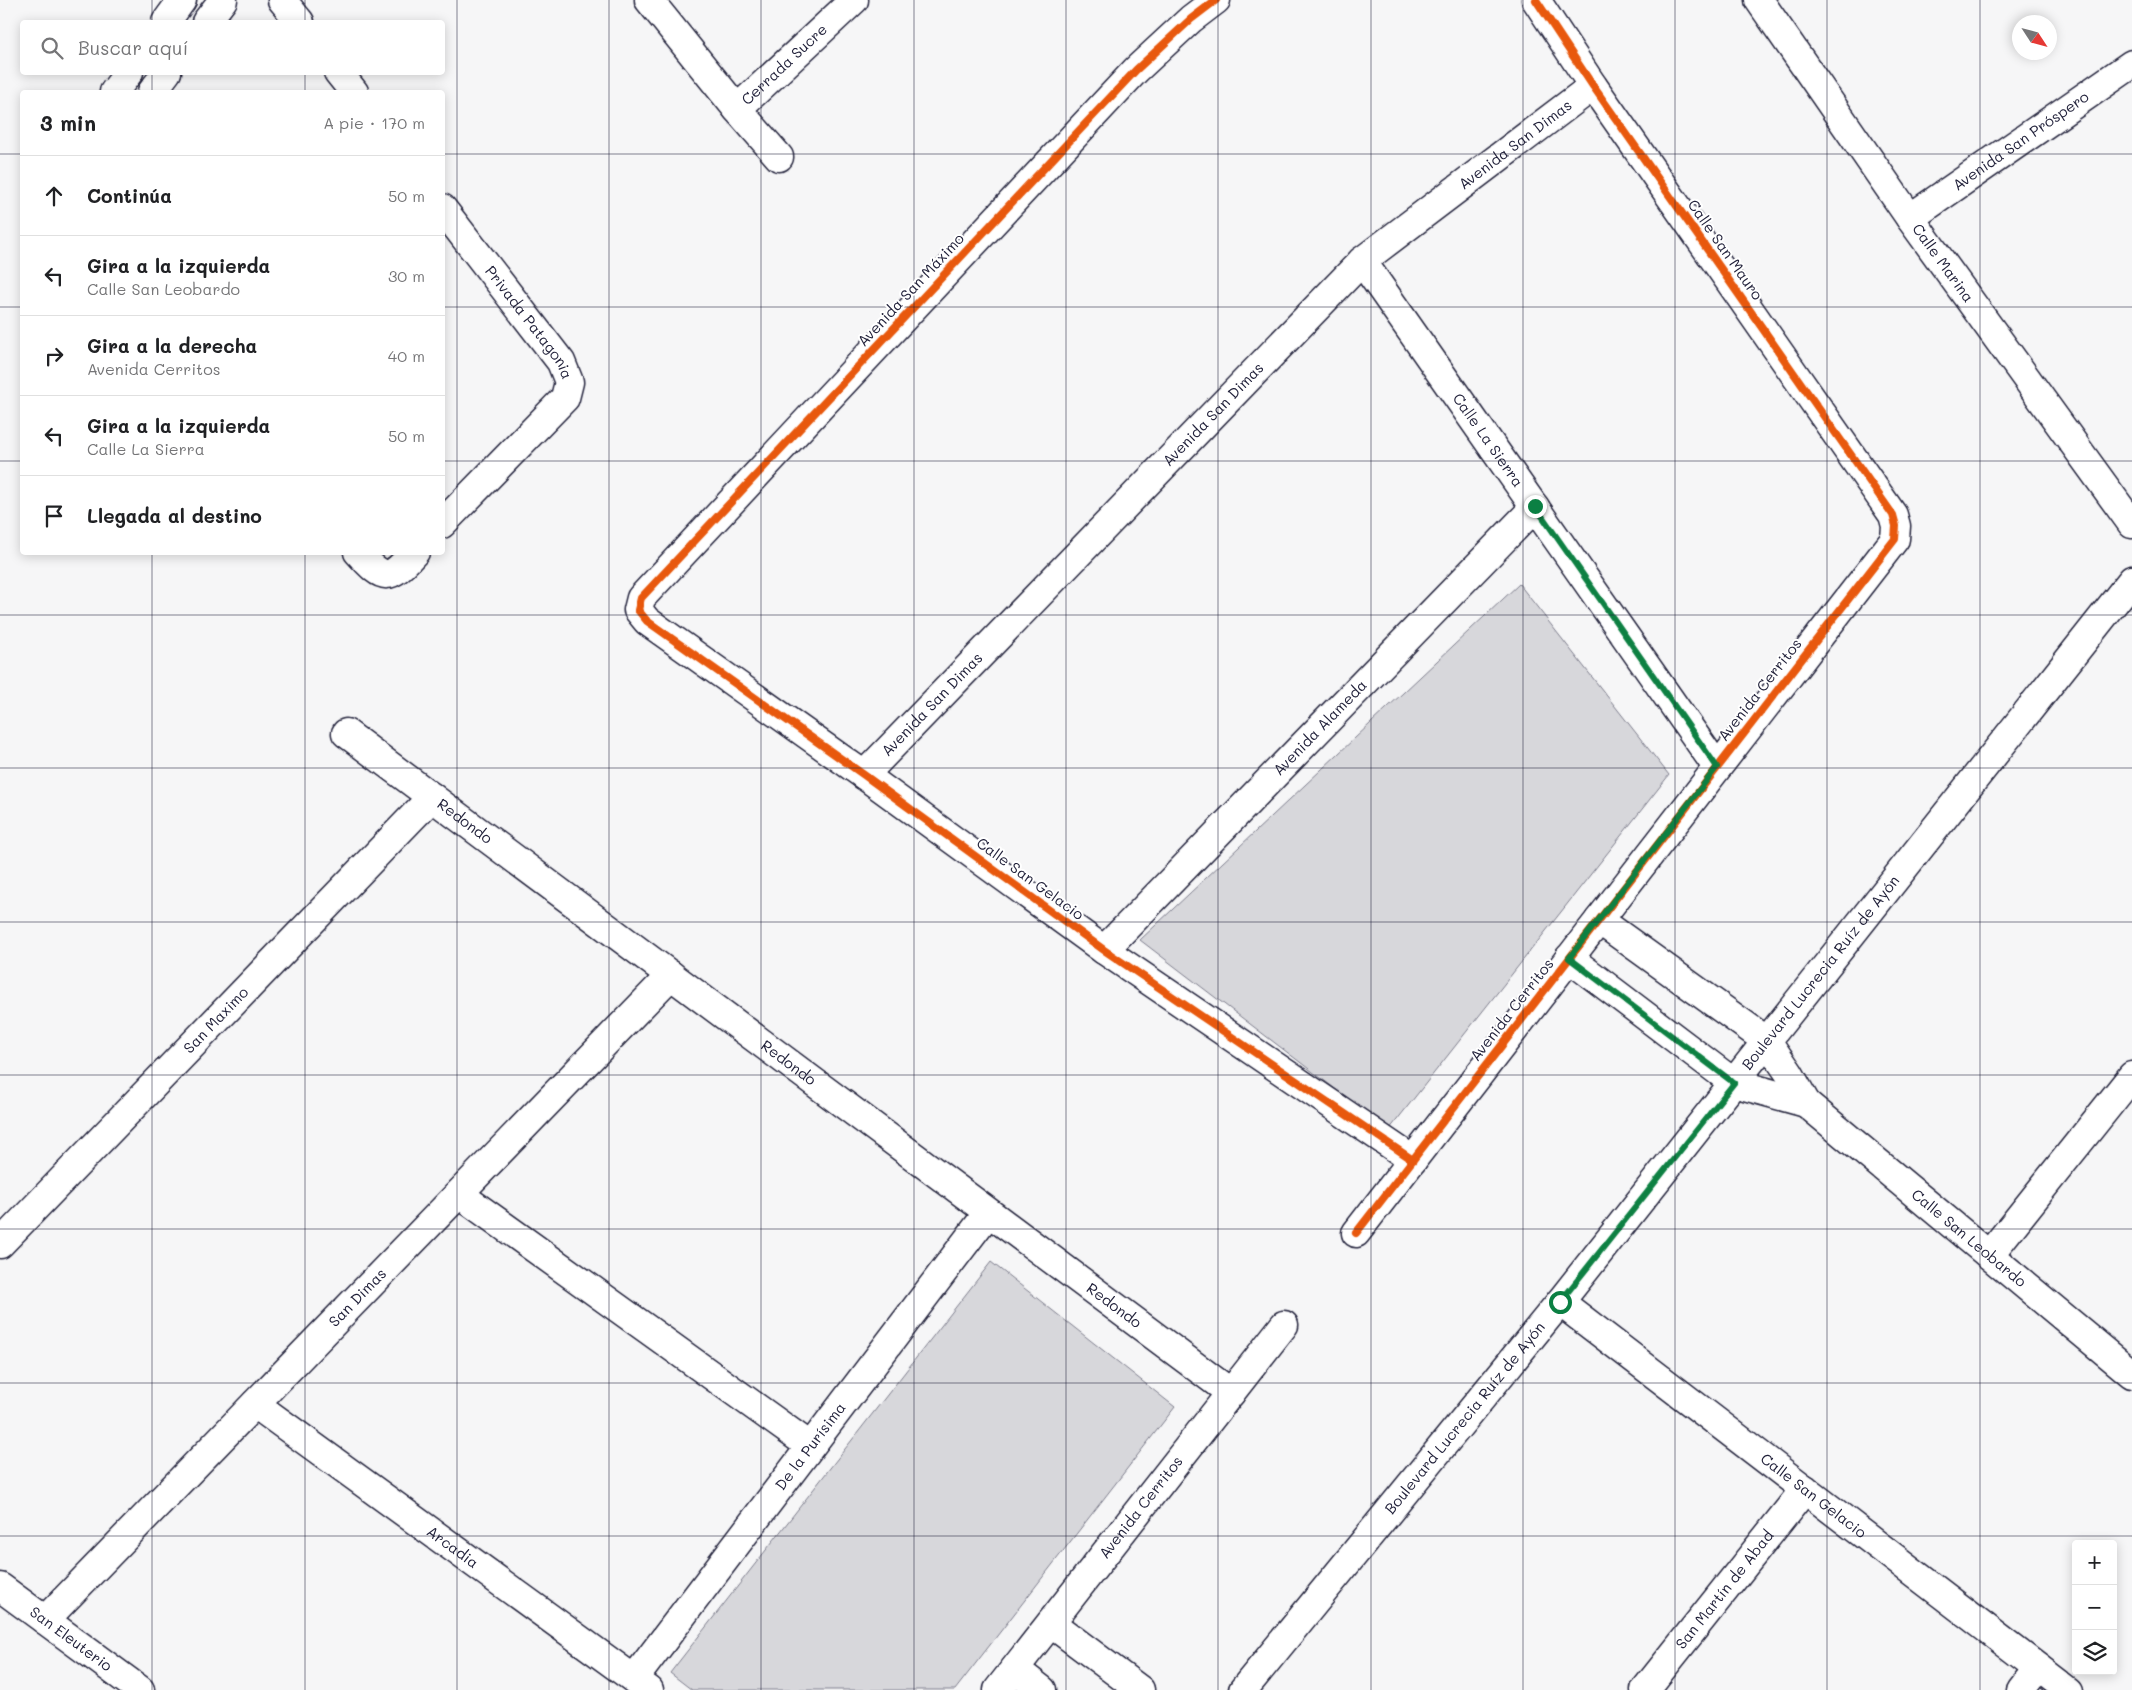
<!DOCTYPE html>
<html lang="es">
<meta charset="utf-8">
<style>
body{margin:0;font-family:Mali,sans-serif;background:#f2f2f2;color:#202124}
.controls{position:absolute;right:15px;bottom:15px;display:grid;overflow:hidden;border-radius:5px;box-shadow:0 2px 12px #0003}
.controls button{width:45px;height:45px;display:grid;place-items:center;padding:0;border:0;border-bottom:1px solid #e0e0e0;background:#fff;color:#202124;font:25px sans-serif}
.compass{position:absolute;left:2012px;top:15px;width:45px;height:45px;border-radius:50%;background:#fff;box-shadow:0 2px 12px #0003;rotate:126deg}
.stop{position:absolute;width:15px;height:15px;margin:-11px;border:4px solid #0b8043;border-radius:50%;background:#fff}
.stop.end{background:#0b8043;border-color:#fff;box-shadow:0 1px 5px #0008}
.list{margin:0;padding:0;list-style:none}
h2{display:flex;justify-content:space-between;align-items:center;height:65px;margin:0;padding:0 20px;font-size:21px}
h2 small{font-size:16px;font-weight:400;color:#757577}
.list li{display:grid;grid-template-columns:32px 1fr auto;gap:15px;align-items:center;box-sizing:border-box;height:80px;padding:0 20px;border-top:1px solid #e0e0e0}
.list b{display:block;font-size:19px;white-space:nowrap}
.list p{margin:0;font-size:16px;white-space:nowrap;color:#757577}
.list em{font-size:16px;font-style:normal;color:#757577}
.icon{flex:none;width:28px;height:28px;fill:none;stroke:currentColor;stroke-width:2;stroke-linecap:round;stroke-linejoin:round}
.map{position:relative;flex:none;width:2132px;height:1690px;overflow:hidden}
.search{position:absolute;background:#fff;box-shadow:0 2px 12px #0003;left:20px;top:20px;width:425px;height:55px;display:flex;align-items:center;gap:12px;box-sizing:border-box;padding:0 18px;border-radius:5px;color:#757577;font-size:19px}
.panel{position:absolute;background:#fff;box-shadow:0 2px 12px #0003;left:20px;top:90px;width:425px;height:465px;border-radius:5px}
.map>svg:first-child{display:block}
</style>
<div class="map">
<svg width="2132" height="1690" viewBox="0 0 2132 1690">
<rect width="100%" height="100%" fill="#f6f6f7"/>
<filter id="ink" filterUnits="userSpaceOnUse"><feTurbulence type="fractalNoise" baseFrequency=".02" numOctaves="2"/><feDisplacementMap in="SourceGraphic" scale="10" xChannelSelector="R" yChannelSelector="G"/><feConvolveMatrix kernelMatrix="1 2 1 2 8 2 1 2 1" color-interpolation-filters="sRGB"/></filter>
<g filter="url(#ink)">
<path fill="#d7d7db" stroke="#7c7c8b" d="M 1519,584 L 1669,775 L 1389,1130 L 1140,940 Z
M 991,1262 L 1175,1407 L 955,1690 L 692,1690 L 670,1673 Z"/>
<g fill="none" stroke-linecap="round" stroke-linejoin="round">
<g stroke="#22223b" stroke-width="31">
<g id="minor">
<path d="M 282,0 L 300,22"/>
<path id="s1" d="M 649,0 L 737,109 L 854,0"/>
<path d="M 1216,0 L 1191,19 L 1136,70 L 641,598 L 638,610 L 647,621 L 864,775 L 1104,950 L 1413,1160"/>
<path id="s2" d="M 1759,0 L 1910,218 L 2132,524"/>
<path d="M 166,22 L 182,0"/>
<path d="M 206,22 L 223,0"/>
<path d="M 338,72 L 354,92"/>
<path d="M 114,92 L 129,72"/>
<path d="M 152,92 L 167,72"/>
<path d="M 737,109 L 779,157"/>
<path id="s3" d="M 442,208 L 561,362 L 569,382 L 565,398 L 442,524"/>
<path id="s4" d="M 1910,218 L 2132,64"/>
<path id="s5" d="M 1362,261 L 1717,767"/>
<path d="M 358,552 C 385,582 388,581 415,552"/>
<path id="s6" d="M 346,733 L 1231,1393"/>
<path id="s7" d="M 864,775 L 1362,261 L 1593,86"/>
<path id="s8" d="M 1599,920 L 1767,1041 L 1789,1073 L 1806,1103 L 2132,1374"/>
<path id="s9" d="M 1104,950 L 1535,507"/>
<path d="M 1569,958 L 1734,1083 L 1806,1103"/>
<path d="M 459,1194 L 810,1446"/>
<path d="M 1356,1233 L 1895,539 L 1896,526 L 1893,515 L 1593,86 L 1536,0"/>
<path id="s10" d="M 0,1244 L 432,797"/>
<path d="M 1989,1255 L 2132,1076"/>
<path id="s11" d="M 1560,1302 L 2067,1690"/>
<path id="s12" d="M 255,1404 L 649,1690"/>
<path id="s13" d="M 0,1587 L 140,1690"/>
<path id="s14" d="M 45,1620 L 671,975"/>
<path d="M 1052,1624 L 1140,1690"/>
<path d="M 1015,1669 L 1042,1690"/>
<path id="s15" d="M 634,1679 L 988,1213"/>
<path id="s16" d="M 998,1690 L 1284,1325"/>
<path id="s17" d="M 1243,1690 L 1560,1302 L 2132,580"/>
<path id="s18" d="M 1645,1690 L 1805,1489"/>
<path d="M 2021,1690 L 2038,1668"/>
</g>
</g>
<use href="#minor" stroke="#fff" stroke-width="28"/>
<g stroke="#fff" stroke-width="11">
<path id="cycleway" d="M 1216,0 L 1191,19 L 1136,70 L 641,598 L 638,610 L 647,621 L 864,775 L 1104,950 L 1413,1160
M 1356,1233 L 1895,539 L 1896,526 L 1893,515 L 1593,86 L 1536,0"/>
</g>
<use href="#cycleway" stroke="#e8590c" stroke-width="8"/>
</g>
</g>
<g fill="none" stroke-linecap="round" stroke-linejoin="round" filter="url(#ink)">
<path stroke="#0b8043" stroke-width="6" d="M 1535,506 L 1717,767 L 1569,958 L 1734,1083 L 1560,1302"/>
</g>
<path fill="none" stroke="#22223b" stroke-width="1" stroke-opacity="0.55" d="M 152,0 L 152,22M 305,0 L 305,22M 457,0 L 457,1690M 609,0 L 609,1690M 761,0 L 761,1690M 914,0 L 914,1690M 1066,0 L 1066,1690M 1218,0 L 1218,1690M 1371,0 L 1371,1690M 1523,0 L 1523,1690M 1675,0 L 1675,1690M 1827,0 L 1827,1690M 1980,0 L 1980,1690M 152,72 L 152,92M 305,72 L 305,92M 0,154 L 22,154M 442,154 L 2132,154M 0,307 L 22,307M 442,307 L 2132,307M 0,461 L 22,461M 442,461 L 2132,461M 152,552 L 152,1690M 305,552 L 305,1690M 0,615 L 2132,615M 0,768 L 2132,768M 0,922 L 2132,922M 0,1075 L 2132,1075M 0,1229 L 2132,1229M 0,1383 L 2132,1383M 0,1536 L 2132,1536"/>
<g text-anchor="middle" stroke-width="4" stroke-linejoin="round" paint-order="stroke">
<g font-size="15" fill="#22223b" stroke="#fff">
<text dy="5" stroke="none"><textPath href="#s1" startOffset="205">Cerrada Sucre</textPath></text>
<text dy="5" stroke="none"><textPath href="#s4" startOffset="135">Avenida San Próspero</textPath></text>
<text dy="5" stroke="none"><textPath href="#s7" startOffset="908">Avenida San Dimas</textPath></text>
<text transform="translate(1725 250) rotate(55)" y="5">Calle San Mauro</text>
<text dy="5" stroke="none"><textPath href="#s2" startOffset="321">Calle Marina</textPath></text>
<text transform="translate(911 290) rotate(-47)" y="5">Avenida San Máximo</text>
<text dy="5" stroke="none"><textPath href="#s3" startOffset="144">Privada Patagonia</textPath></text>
<text dy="5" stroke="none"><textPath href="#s7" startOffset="502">Avenida San Dimas</textPath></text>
<text dy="5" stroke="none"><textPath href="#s5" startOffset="219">Calle La Sierra</textPath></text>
<text transform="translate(1760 690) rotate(-52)" y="5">Avenida Cerritos</text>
<text dy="5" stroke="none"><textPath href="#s7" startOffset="98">Avenida San Dimas</textPath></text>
<text dy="5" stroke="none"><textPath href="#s9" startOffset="310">Avenida Alameda</textPath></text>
<text dy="5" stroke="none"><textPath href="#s6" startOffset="148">Redondo</textPath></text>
<text transform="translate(1030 879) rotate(36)" y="5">Calle San Gelacio</text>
<text dy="5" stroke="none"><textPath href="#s17" startOffset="921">Boulevard Lucrecia Ruíz de Ayón</textPath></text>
<text transform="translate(1512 1010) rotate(-52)" y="5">Avenida Cerritos</text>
<text dy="5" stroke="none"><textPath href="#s10" startOffset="311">San Maximo</textPath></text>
<text dy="5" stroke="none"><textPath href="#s6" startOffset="552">Redondo</textPath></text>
<text dy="5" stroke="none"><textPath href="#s8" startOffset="492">Calle San Leobardo</textPath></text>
<text dy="5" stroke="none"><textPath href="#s14" startOffset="449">San Dimas</textPath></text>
<text dy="5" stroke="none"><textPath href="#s6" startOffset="958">Redondo</textPath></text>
<text dy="5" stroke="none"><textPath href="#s17" startOffset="351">Boulevard Lucrecia Ruíz de Ayón</textPath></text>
<text dy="5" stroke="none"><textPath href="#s15" startOffset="292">De la Purísima</textPath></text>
<text dy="5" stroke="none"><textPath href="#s11" startOffset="319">Calle San Gelacio</textPath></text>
<text dy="5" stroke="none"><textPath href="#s16" startOffset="232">Avenida Cerritos</textPath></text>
<text dy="5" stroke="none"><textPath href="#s12" startOffset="244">Arcadia</textPath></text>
<text dy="5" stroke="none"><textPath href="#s18" startOffset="128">San Martín de Abad</textPath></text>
<text dy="5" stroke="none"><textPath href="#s13" startOffset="88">San Eleuterio</textPath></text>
</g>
</g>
</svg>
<div class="controls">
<button>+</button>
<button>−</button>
<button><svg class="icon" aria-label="layers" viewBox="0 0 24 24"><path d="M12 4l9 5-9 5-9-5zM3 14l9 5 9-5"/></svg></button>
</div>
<svg class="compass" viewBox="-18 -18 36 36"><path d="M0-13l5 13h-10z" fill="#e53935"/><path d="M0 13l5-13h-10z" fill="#757577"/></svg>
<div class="stop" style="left:1560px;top:1302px"></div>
<div class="stop end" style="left:1535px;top:506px"></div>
<div class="search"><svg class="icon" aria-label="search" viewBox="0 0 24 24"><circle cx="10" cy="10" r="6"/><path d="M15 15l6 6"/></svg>Buscar aquí</div>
<section class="panel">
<h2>3 min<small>A pie · 170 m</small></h2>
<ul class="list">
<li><svg class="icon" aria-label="ahead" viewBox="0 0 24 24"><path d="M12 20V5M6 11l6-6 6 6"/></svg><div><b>Continúa</b></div><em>50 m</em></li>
<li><svg class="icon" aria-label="left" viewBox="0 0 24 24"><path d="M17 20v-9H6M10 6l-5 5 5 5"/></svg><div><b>Gira a la izquierda</b><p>Calle San Leobardo</p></div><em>30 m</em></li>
<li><svg class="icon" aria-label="right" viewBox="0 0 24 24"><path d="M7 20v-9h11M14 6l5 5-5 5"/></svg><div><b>Gira a la derecha</b><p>Avenida Cerritos</p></div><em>40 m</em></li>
<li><svg class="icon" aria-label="left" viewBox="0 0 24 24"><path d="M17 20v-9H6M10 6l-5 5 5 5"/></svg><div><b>Gira a la izquierda</b><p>Calle La Sierra</p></div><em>50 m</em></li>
<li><svg class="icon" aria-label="arrive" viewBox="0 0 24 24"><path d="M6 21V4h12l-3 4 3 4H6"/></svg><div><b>Llegada al destino</b></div></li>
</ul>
</section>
</div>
